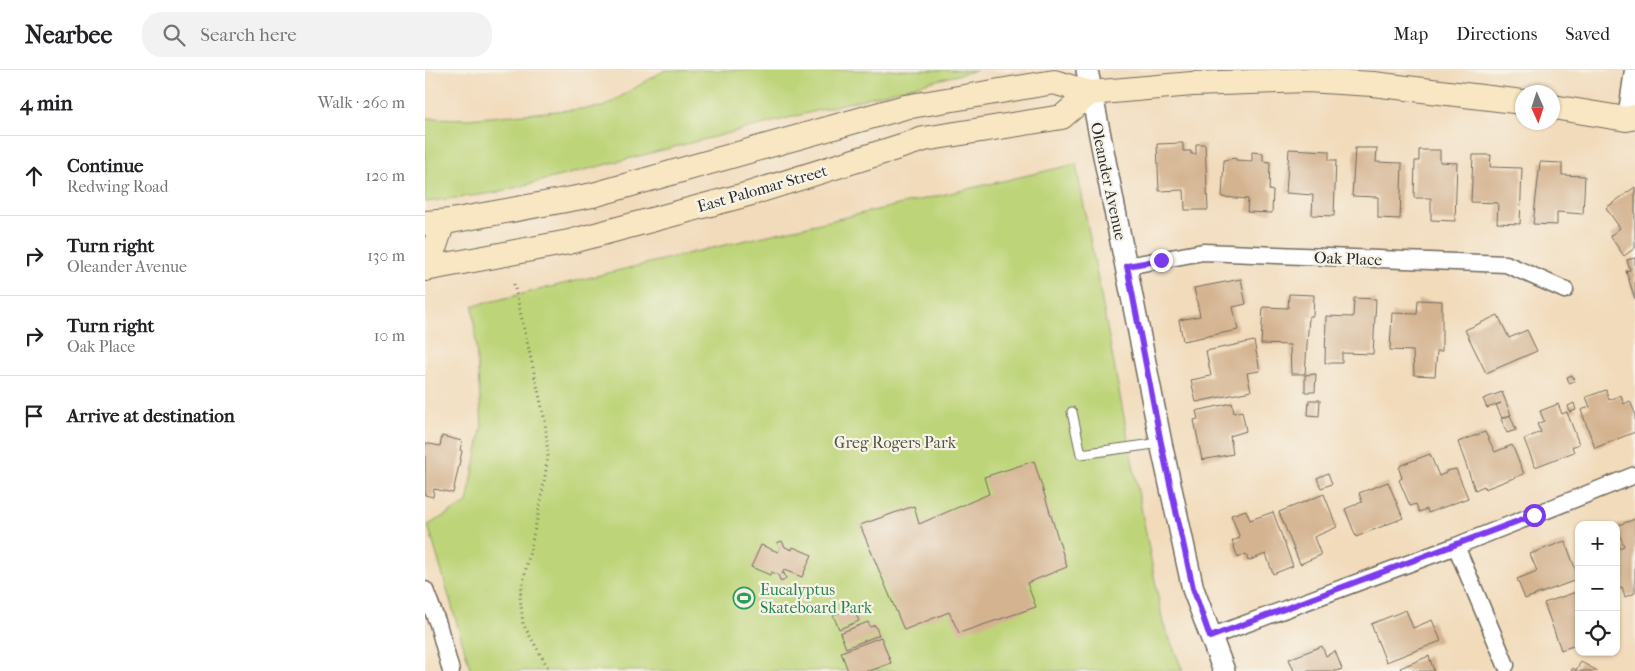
<!DOCTYPE html>
<meta charset="utf-8">
<style>
body{margin:0;font-family:"IM FELL French Canon",serif;background:#f2f2f2;color:#202124}
.controls{position:absolute;right:15px;bottom:15px;display:grid;overflow:hidden;border-radius:10px;box-shadow:0 1px 4px #0004}
.controls button{width:45px;height:45px;display:grid;place-items:center;padding:0;border:0;border-bottom:1px solid #e0e0e0;background:#fff;color:#202124;font:25px sans-serif}
.compass{position:absolute;left:1090px;top:15px;width:45px;height:45px;border-radius:50%;background:#fff;box-shadow:0 1px 4px #0004;rotate:177deg}
.stop{position:absolute;width:15px;height:15px;margin:-11px;border:4px solid #7c3aed;border-radius:50%;background:#fff}
.stop.end{background:#7c3aed;border-color:#fff;box-shadow:0 1px 5px #0008}
.list{margin:0;padding:0;list-style:none}
h2{display:flex;justify-content:space-between;align-items:center;height:65px;margin:0;padding:0 20px;font-size:21px}
h2 small{font-size:16px;font-weight:400;color:#757577}
.list li{display:grid;grid-template-columns:32px 1fr auto;gap:15px;align-items:center;box-sizing:border-box;height:80px;padding:0 20px;border-top:1px solid #e0e0e0}
.list b{display:block;font-size:19px;white-space:nowrap}
.list p{margin:0;font-size:16px;white-space:nowrap;color:#757577}
.list em{font-size:16px;font-style:normal;color:#757577}
.icon{flex:none;width:28px;height:28px;fill:none;stroke:currentColor;stroke-width:2;stroke-linecap:round;stroke-linejoin:round}
.map{position:relative;flex:none;width:1210px;height:601px;overflow:hidden}
header{display:flex;align-items:center;gap:30px;box-sizing:border-box;height:70px;padding:0 25px;background:#fff;border-bottom:1px solid #e0e0e0}
header strong{font-size:24px}
nav{display:flex;gap:28px;margin-inline-start:auto;font-size:18px}
.search{width:350px;height:45px;background:#f2f2f2;display:flex;align-items:center;gap:12px;box-sizing:border-box;padding:0 18px;border-radius:20px;color:#757577;font-size:19px}
main{display:flex}
aside{flex:1;background:#fff}
.map>svg:first-child{display:block}
</style>
<header>
<strong>Nearbee</strong>
<div class="search"><svg class="icon" aria-label="search" viewBox="0 0 24 24"><circle cx="10" cy="10" r="6"/><path d="M15 15l6 6"/></svg>Search here</div>
<nav><a>Map</a><a>Directions</a><a>Saved</a></nav>
</header>
<main>
<aside>
<h2>4 min<small>Walk · 260 m</small></h2>
<ul class="list">
<li><svg class="icon" aria-label="ahead" viewBox="0 0 24 24"><path d="M12 20V5M6 11l6-6 6 6"/></svg><div><b>Continue</b><p>Redwing Road</p></div><em>120 m</em></li>
<li><svg class="icon" aria-label="right" viewBox="0 0 24 24"><path d="M7 20v-9h11M14 6l5 5-5 5"/></svg><div><b>Turn right</b><p>Oleander Avenue</p></div><em>130 m</em></li>
<li><svg class="icon" aria-label="right" viewBox="0 0 24 24"><path d="M7 20v-9h11M14 6l5 5-5 5"/></svg><div><b>Turn right</b><p>Oak Place</p></div><em>10 m</em></li>
<li><svg class="icon" aria-label="arrive" viewBox="0 0 24 24"><path d="M6 21V4h12l-3 4 3 4H6"/></svg><div><b>Arrive at destination</b></div></li>
</ul>
</aside>
<div class="map">
<svg width="1210" height="601" viewBox="0 0 1210 601">
<rect width="100%" height="100%" fill="#f7f3e8"/>
<filter id="ink" filterUnits="userSpaceOnUse"><feTurbulence type="fractalNoise" baseFrequency=".02" numOctaves="2"/><feDisplacementMap in="SourceGraphic" scale="10" xChannelSelector="R" yChannelSelector="G"/><feConvolveMatrix kernelMatrix="1 2 1 2 8 2 1 2 1" color-interpolation-filters="sRGB"/></filter>
<filter id="wash" filterUnits="userSpaceOnUse"><feTurbulence type="fractalNoise" baseFrequency=".0096" numOctaves="4" result="noise"/><feDisplacementMap in="SourceGraphic" scale="20" xChannelSelector="R" yChannelSelector="G"/><feGaussianBlur stdDeviation="1.12" result="paint"/><feColorMatrix in="noise" values="0 0 0 0 0 0 0 0 0 0 0 0 0 0 0 0 0 1.4 0 .05"/><feComposite in="paint" operator="in"/></filter>
<g filter="url(#wash)">
<rect width="100%" height="100%" fill="#f2dbbb"/>
<path fill="#bdd478" stroke="#748052" d="M 240,0 L 552,0 L 69,123 L 0,132 L 0,48 L 42,49 L 178,37 Z
M 651,94 L 738,553 L 758,601 L 46,601 L 3,455 L 42,433 L 57,357 L 48,236 L 261,184 Z"/>
<g id="blocks">
<path fill="#d4b390" d="M 758,73 L 758,81 L 766,81 L 766,84 L 771,84 L 771,74 L 780,74 L 783,140 L 760,140 L 759,120 L 734,121 L 732,74 Z
M 930,78 L 952,78 L 951,92 L 977,93 L 975,149 L 953,148 L 953,127 L 927,126 Z
M 864,79 L 904,81 L 904,90 L 911,90 L 909,146 L 887,145 L 888,125 L 861,123 Z
M 994,80 L 1015,80 L 1015,92 L 1032,93 L 1030,151 L 1006,150 L 1006,128 L 989,128 L 990,91 L 994,91 Z
M 827,82 L 838,83 L 838,91 L 845,92 L 844,120 L 848,121 L 847,143 L 822,142 L 823,129 L 797,127 L 799,90 L 810,88 L 811,90 L 827,91 Z
M 1048,85 L 1066,85 L 1065,97 L 1097,98 L 1095,154 L 1072,153 L 1073,133 L 1046,132 Z
M 1115,92 L 1137,93 L 1137,105 L 1160,106 L 1158,144 L 1132,142 L 1132,155 L 1108,154 Z
M 1210,117 L 1210,178 L 1199,186 L 1185,166 L 1195,158 L 1181,138 Z
M 1210,188 L 1210,229 L 1201,201 L 1205,200 L 1202,190 Z
M 816,209 L 821,234 L 808,237 L 813,260 L 758,271 L 754,250 L 775,246 L 769,218 Z
M 864,224 L 889,225 L 888,246 L 884,246 L 880,304 L 866,304 L 865,275 L 836,274 L 838,237 L 863,238 Z
M 929,228 L 951,229 L 948,284 L 917,283 L 917,293 L 900,293 L 901,246 L 928,247 Z
M 993,230 L 1017,231 L 1017,281 L 1012,281 L 1010,306 L 989,305 L 988,281 L 965,280 L 967,243 L 992,244 Z
M 1073,245 L 1084,268 L 1102,260 L 1112,281 L 1061,303 L 1040,260 Z
M 829,271 L 835,301 L 822,303 L 826,321 L 771,332 L 766,310 L 786,306 L 781,281 Z
M 891,304 L 890,322 L 880,322 L 880,305 Z
M 1147,305 L 1150,311 L 1144,313 L 1142,307 Z
M 1181,320 L 1184,330 L 1196,325 L 1199,334 L 1205,331 L 1210,343 L 1210,362 L 1170,378 L 1156,340 L 1165,337 L 1161,327 Z
M 1077,322 L 1086,345 L 1077,348 L 1071,335 L 1076,333 L 1062,338 L 1058,329 Z
M 884,330 L 895,330 L 894,346 L 883,345 Z
M 807,333 L 809,343 L 817,341 L 821,361 L 805,366 L 808,384 L 777,390 L 769,350 L 773,349 L 771,341 Z
M 1149,333 L 1151,340 L 1145,342 L 1143,336 Z
M 1133,334 L 1137,344 L 1142,342 L 1154,374 L 1147,377 L 1149,382 L 1110,397 L 1099,369 L 1116,362 L 1112,354 L 1119,351 L 1115,341 Z
M 1085,345 L 1091,360 L 1082,363 L 1076,349 Z
M 1060,362 L 1070,382 L 1087,375 L 1099,404 L 1060,419 L 1059,416 L 1050,420 L 1033,372 Z
M 17,366 L 37,371 L 35,380 L 37,381 L 28,423 L 9,419 L 8,427 L 0,425 L 0,373 L 15,376 Z
M 1005,384 L 1014,406 L 1021,403 L 1021,401 L 1031,399 L 1043,428 L 1003,443 L 1002,439 L 994,442 L 991,434 L 985,436 L 974,410 L 977,408 L 974,399 L 976,395 Z
M 609,391 L 642,497 L 602,513 L 611,537 L 534,563 L 524,542 L 479,560 L 435,455 L 489,436 L 494,454 L 564,424 L 559,407 Z
M 903,403 L 907,414 L 896,418 L 892,408 Z
M 963,412 L 978,448 L 931,467 L 920,439 L 937,432 L 934,423 Z
M 899,424 L 912,457 L 889,467 L 896,485 L 875,494 L 854,442 Z
M 821,440 L 825,450 L 848,442 L 868,496 L 848,504 L 841,484 L 823,491 L 821,484 L 813,488 L 807,471 L 815,468 L 806,445 Z
M 1210,449 L 1210,523 L 1200,527 L 1197,517 L 1191,519 L 1191,479 L 1199,476 L 1191,456 Z
M 357,471 L 360,477 L 367,480 L 368,477 L 387,485 L 377,507 L 359,500 L 357,504 L 359,503 L 361,509 L 356,512 L 353,505 L 347,502 L 345,505 L 326,497 L 336,475 L 353,482 L 355,478 L 352,473 Z
M 1140,471 L 1154,509 L 1100,529 L 1092,509 L 1112,501 L 1105,484 Z
M 1154,521 L 1154,574 L 1136,580 L 1119,533 Z
M 428,537 L 434,551 L 414,559 L 408,545 Z
M 981,540 L 988,558 L 1007,550 L 1016,571 L 961,592 L 946,554 Z
M 443,552 L 445,557 L 450,555 L 454,565 L 421,578 L 415,563 Z
M 456,567 L 466,593 L 445,601 L 423,601 L 416,582 Z
M 897,576 L 901,586 L 910,581 L 917,599 L 911,601 L 869,601 L 864,589 Z
M 1004,586 L 1009,601 L 977,601 L 975,598 Z
M 1156,592 L 1173,601 L 1146,601 L 1148,598 L 1151,600 Z"/>
</g>
</g>
<g filter="url(#ink)">
<use href="#blocks" fill-opacity="0" stroke="#71695d" stroke-width="1"/>
<g fill="none" stroke-linecap="round" stroke-linejoin="round">
<g stroke="#71695d" stroke-width="11">
<path id="service" d="M 647,342 L 656,384 L 736,373"/>
</g>
<g stroke="#71695d" stroke-width="19">
<path id="minor" d="M 1201,49 L 1208,0
M 702,196 L 778,182 L 1081,194 L 1140,220
M 1031,476 L 1081,595
M 0,520 L 13,554 L 26,601
M 785,567 L 1031,476 L 1210,405"/>
</g>
<g stroke="#71695d" stroke-width="24">
<path id="tertiary" d="M 662,0 L 736,373 L 768,519 L 799,601"/>
</g>
<g stroke="#71695d" stroke-width="26">
<path id="secondary" d="M 1128,37 L 1201,49 L 1210,47
M 0,153 L 26,151 L 168,125 L 480,37 L 629,12 L 665,23 L 767,14 L 882,10 L 948,14 L 1098,32
M 0,184 L 10,176 L 18,152
M 0,199 L 144,172 L 327,123 L 499,69 L 637,47 L 665,23"/>
</g>
<path stroke="#71695d" stroke-width="3" stroke-dasharray="1 4" stroke-linecap="butt" d="M 89,214 L 120,351 L 123,387 L 116,431 L 95,526 L 98,554 L 125,601"/>
<use href="#service" stroke="#fff" stroke-width="9"/>
<use href="#minor" stroke="#fff" stroke-width="16"/>
<use href="#tertiary" stroke="#fff" stroke-width="21"/>
<use href="#secondary" stroke="#f9e7c3" stroke-width="24"/>
</g>
</g>
<g fill="none" stroke-linecap="round" stroke-linejoin="round" filter="url(#ink)">
<path stroke="#7c3aed" stroke-width="6" d="M 736,190 L 702,196 L 736,373 L 768,518 L 785,567 L 1109,445"/>
</g>
<defs>
<g id="stadium-ring" transform="scale(1.125)"><circle r="9.5" fill="#f7f3e8" stroke="#2e9e5b" stroke-width="1.5"/><path d="M0-5a6.5 5 0 1 0 0 10a6.5 5 0 1 0 0-10ZM-3.5-1.8h7v3.6h-7Z" fill="#2e9e5b"/></g>
</defs>
<g fill-rule="evenodd">
<use href="#stadium-ring" x="319" y="528"/>
</g>
<g text-anchor="middle" stroke-width="4.5" stroke-linejoin="round" paint-order="stroke">
<g font-size="16" fill="#2b2b2b" stroke="#f7f3e8">
<text transform="translate(684 111) rotate(78)" y="6">Oleander Avenue</text>
<text transform="translate(337 118) rotate(-16)" y="6">East Palomar Street</text>
<text transform="translate(923 188) rotate(2)" y="6">Oak Place</text>
</g>
<g font-size="16" fill="#50553e" stroke="#f7f3e8">
<text x="470" y="378">Greg Rogers Park</text>
</g>
<g font-size="16" fill="#27864d" stroke="#f7f3e8" text-anchor="start">
<text x="335" y="525">Eucalyptus<tspan x="335" dy="18">Skateboard Park</tspan></text>
</g>
</g>
</svg>
<div class="controls">
<button>+</button>
<button>−</button>
<button><svg class="icon" aria-label="locate" viewBox="0 0 24 24"><circle cx="12" cy="12" r="6"/><path d="M12 2v4M12 18v4M2 12h4M18 12h4"/></svg></button>
</div>
<svg class="compass" viewBox="-18 -18 36 36"><path d="M0-13l5 13h-10z" fill="#e53935"/><path d="M0 13l5-13h-10z" fill="#757577"/></svg>
<div class="stop" style="left:1109px;top:445px"></div>
<div class="stop end" style="left:736px;top:190px"></div>
</div>
</main>
